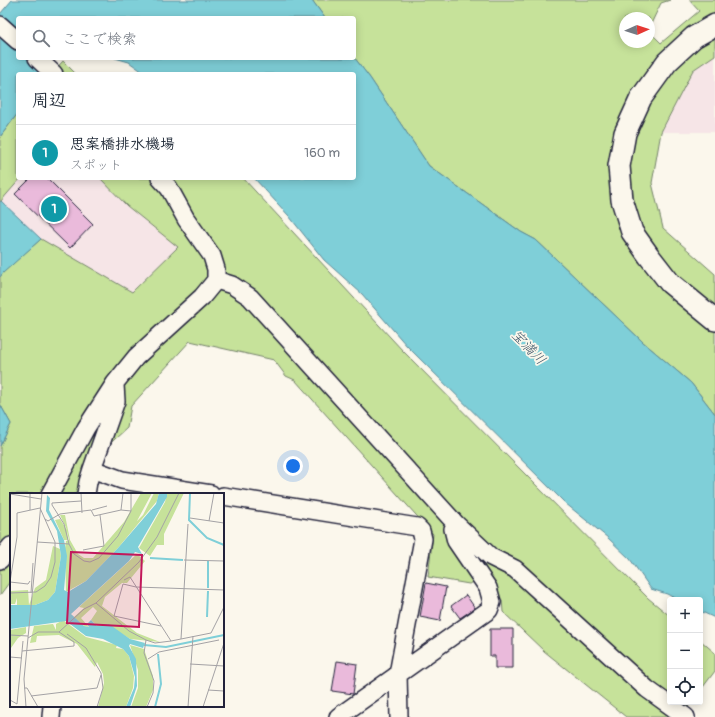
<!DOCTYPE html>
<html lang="ja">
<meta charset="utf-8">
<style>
body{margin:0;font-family:Pangolin,"Klee One",sans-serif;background:#f2f2f3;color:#1f2937}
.controls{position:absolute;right:12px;bottom:12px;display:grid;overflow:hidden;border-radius:4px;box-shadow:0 2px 10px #0003}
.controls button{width:36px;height:36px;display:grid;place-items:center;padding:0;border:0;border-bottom:1px solid #e0e1e3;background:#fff;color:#1f2937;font:20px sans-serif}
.compass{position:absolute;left:619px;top:12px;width:36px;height:36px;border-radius:50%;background:#fff;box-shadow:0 2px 10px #0003;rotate:87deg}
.you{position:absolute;left:293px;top:466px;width:14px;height:14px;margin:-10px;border:3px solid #fff;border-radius:50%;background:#1a73e8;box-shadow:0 0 0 6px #1a73e833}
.badge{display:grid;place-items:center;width:26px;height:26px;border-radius:50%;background:#ea580c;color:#fff;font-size:13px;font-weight:700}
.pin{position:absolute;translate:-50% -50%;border:2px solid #fff;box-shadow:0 1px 4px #0006}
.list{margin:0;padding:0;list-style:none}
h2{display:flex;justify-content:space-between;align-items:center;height:52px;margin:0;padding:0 16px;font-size:17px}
h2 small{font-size:13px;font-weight:400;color:#747a83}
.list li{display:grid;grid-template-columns:26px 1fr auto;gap:12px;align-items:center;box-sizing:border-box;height:56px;padding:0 16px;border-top:1px solid #e0e1e3}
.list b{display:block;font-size:15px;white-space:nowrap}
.list p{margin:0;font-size:13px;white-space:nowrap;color:#747a83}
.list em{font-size:13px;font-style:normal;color:#747a83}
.icon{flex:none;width:22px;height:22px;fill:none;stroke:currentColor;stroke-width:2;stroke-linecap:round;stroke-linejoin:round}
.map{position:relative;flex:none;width:715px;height:717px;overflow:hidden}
.search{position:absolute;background:#fff;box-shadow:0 2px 10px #0003;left:16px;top:16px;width:340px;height:44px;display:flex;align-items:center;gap:10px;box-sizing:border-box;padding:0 14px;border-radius:4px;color:#747a83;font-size:15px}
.panel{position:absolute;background:#fff;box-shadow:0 2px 10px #0003;left:16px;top:72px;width:340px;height:108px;border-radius:4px}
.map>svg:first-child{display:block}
</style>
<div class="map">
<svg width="715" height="717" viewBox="0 0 715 717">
<rect width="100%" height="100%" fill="#fbf7ec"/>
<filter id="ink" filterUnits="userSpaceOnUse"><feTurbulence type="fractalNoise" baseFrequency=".025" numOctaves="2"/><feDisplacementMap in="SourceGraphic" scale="8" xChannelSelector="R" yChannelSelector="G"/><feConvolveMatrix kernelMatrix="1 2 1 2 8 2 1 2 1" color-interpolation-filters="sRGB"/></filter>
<g filter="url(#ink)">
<path fill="#f6e5e7" d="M 715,55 L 715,132 L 661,132 L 693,70 Z
M 21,178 L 100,178 L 127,206 L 179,247 L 132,292 L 41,239 L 1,201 Z"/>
<path fill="#c6e29a" stroke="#74826a" d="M 312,0 L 670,0 L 661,3 L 649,28 L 649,18 L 625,18 L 625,42 L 649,42 L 649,31 L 661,43 L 699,11 L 689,0 L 715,0 L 715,55 L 693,70 L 661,132 L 652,183 L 663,228 L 715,274 L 715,414 L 691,383 L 643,342 L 536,240 L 521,232 L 429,166 L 370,78 L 354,57 L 354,18 L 325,18 Z
M 63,61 L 76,74 L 51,74 Z
M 18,113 L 18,178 L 21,178 L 0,202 L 0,137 Z
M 100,178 L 243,178 L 403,351 L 648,598 L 670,616 L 670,702 L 692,702 L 680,717 L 626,717 L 544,651 L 503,612 L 502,600 L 483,579 L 469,584 L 428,577 L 433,534 L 295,380 L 286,376 L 274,360 L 190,341 L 131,406 L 127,428 L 91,461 L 81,491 L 73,494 L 11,494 L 11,580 L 0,595 L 0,446 L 11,424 L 0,404 L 0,277 L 2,273 L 41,239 L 132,292 L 178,247 L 127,206 Z
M 700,640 L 715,653 L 715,671 L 700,691 Z"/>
<path fill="#7fcfd8" stroke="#5a8a99" d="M 12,0 L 312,0 L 325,18 L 18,18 L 18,58 L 55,58 L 42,74 L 18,74 L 18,113 L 0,137 L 0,14 Z
M 354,57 L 370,78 L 429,166 L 521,232 L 536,240 L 643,342 L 691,383 L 715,414 L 715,618 L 700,611 L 700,600 L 678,600 L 667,594 L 651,589 L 630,559 L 608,538 L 565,503 L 407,346 L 362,294 L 324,260 L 289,216 L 254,178 L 354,178 L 354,74 L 142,74 L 143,72 L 129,62 L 115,58 L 354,58 Z
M 1,201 L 41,239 L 3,273 L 0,277 L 0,202 Z
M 0,404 L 11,424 L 0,446 Z"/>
<path fill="#eabadb" stroke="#22223b" d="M 31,178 L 47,178 L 93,224 L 70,248 L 15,194 Z
M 426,583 L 446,587 L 440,621 L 420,617 Z
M 466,595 L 475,608 L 460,618 L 451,606 Z
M 490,629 L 513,629 L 513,668 L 495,668 L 495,656 L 490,656 Z
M 337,661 L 357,664 L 353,694 L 332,691 Z"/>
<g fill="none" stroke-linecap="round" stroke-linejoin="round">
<g stroke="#22223b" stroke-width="20">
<path id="minor" d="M 0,25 L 18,41
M 37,58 L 54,74
M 216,280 L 232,285 L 250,297 L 456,524 L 491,557 L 515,569 L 647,689 L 686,717
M 92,469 L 122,480 L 211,494
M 50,494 L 86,428 L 115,383 L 136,357 L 202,297 L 216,280 L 216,269 L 212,256 L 186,219 L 169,188 L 160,178
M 86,494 L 88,482 L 92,469 L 116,401 L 115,385
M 223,496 L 417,527 L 421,531 L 423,539 L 398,674 L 399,717
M 0,560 L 11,546
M 51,717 L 52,706
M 338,717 L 489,610 L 492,602 L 488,588 L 456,541 L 453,529 L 456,524"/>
</g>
<g stroke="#22223b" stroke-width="24">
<path id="tertiary" d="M 715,25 L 694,37 L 667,62 L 641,98 L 625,133 L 619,166 L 622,200 L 632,232 L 649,256 L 670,283 L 715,320"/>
</g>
<use href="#minor" stroke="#fbf7ec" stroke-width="17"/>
<use href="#tertiary" stroke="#fbf7ec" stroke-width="21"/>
</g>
</g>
<g text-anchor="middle" stroke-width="3.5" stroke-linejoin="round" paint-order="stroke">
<g font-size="14" font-style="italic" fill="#3e566a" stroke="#fbf7ec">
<text transform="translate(529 347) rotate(46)" y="5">宝満川</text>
</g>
</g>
<g transform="translate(10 493)">
<rect width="214" height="214" fill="#fbf7ec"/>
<path d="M 131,0 L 142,0 L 127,28 L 133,22 L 144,0 L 149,0 L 147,8 L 108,55 L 76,88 L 56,99 L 55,55 L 56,48 L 59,47 L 57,38 L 58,47 L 54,47 L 45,27 L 50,26 L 57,37 L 50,22 L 55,22 L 60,47 L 68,61 L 74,65 L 83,65 L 114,29 ZM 157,0 L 174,0 L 154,41 L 154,52 L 147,52 L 140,63 L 129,55 L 155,9 ZM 43,53 L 50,56 L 51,63 L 45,99 L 38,107 L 25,112 L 14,113 L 7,112 L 7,105 L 5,111 L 0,111 L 0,98 L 18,97 L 19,112 L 25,95 L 36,87 ZM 127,61 L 135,68 L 117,90 L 112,90 L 95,104 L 92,113 L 127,140 L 150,149 L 120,146 L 104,136 L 87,133 L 81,127 L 87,118 L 83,114 L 71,125 L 79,134 L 74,133 L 64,124 L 74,115 L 69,114 ZM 53,127 L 76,144 L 107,152 L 106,155 L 113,156 L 119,163 L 124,183 L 123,195 L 116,214 L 88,214 L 94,190 L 93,181 L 87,169 L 85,174 L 67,151 L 49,142 L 27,143 L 26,149 L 20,150 L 24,133 L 43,131 L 46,137 L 46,131 ZM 16,134 L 16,140 L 8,145 L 1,155 L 0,137 ZM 120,152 L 134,156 L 143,183 L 143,197 L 136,214 L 121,214 L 128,195 L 128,177 Z" fill="#c6e29a"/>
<path d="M 149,0 L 157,0 L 157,4 L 128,54 L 132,61 L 125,59 L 119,68 L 61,121 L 74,133 L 79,134 L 77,131 L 81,127 L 87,133 L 99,131 L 120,146 L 135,150 L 133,155 L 120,151 L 119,153 L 126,166 L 127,193 L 120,214 L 116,214 L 124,195 L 125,184 L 119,163 L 113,156 L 93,146 L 76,143 L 56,128 L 0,136 L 0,112 L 25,112 L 38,107 L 45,99 L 51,63 L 47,38 L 36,18 L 37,2 L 40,5 L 39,17 L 54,47 L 57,63 L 54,97 L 58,99 L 76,88 L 108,55 L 146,11 Z" fill="#7fcfd8"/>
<path fill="none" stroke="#7fcfd8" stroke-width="2" d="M 180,0 L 179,27 L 197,45 L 214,52M 140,65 L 173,67M 198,95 L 198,68M 197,124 L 198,98M 134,152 L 156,154 L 214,142M 145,214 L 151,191 L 148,161"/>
<path fill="none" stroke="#a4a2a5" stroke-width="1" d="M 71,0 L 72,20M 0,1 L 31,6M 71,8 L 42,10 L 42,12 L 54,31 L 59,51 L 64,61 L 74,68 L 80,69 L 89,65 L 108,43 L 121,18 L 121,0M 20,17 L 20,0M 82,17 L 97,13M 111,17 L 113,0M 180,25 L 214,30M 35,26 L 38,28 L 50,21 L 81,17 L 84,23 L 111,17 L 121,18M 199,28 L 204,0M 27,49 L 59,51M 73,57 L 94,53 L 90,22M 174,67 L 214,68M 114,87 L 120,84 L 161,148 L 201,140 L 214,114M 0,100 L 26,99 L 35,93 L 41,84 L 45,69 L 45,49 L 30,15 L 7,20 L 7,44 L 0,89 L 18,91 L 20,88M 21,100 L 23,70M 86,110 L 119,138 L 136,147 L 134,160 L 144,188 L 143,200 L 137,214M 104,123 L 113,91 L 126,94 L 214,97M 104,123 L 151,133M 57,141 L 76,155 L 91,180 L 93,195 L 87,214M 0,142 L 18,143M 18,145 L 28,139 L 50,139M 171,146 L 178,31M 136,147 L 145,150 L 161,148M 12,158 L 64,153 L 64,149 L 49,139 L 74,116 L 86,110 L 129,69 L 147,44 L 169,0M 0,164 L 12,165M 138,166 L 149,159 L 209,147M 180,171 L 214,173M 14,195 L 17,195 L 28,214M 198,197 L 214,198M 21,203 L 87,195 L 91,182M 0,207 L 7,211 L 13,148M 16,214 L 14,186 L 32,0M 178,214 L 183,143M 193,214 L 214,150"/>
<path fill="#c2185b" fill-opacity="0.15" stroke="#c2185b" stroke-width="2" d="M 61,59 L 132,62 L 129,134 L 57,130 Z"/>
<rect width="214" height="214" fill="none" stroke="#22223b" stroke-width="2"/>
</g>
</svg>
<div class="controls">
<button>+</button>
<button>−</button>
<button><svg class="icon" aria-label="locate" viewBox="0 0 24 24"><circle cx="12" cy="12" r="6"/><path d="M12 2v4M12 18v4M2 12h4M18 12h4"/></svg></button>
</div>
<svg class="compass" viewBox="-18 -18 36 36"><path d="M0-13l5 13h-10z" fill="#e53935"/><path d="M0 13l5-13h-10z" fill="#747a83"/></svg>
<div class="you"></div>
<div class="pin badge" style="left:54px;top:209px;background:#0f9aa8">1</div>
<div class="search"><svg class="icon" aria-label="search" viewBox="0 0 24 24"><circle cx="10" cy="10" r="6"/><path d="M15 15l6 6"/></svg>ここで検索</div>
<section class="panel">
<h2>周辺<small></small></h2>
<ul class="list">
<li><span class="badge" style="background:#0f9aa8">1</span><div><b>思案橋排水機場</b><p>スポット</p></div><em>160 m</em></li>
</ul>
</section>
</div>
